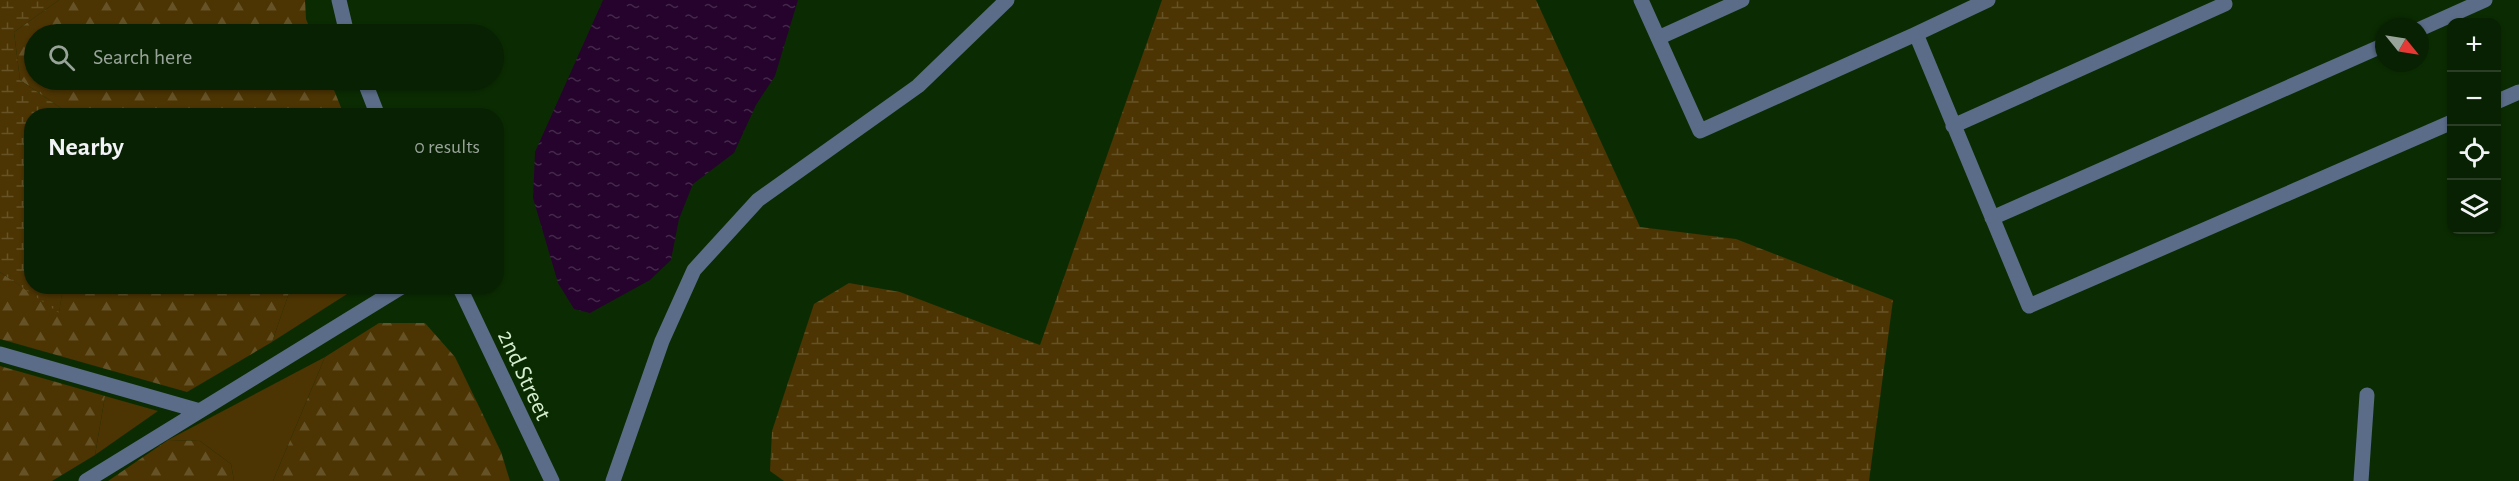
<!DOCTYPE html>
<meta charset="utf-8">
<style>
body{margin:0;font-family:"Alegreya Sans",sans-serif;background:#162e11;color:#f1f3f6}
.controls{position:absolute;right:18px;top:18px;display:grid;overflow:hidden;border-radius:12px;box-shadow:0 2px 4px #0004}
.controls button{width:54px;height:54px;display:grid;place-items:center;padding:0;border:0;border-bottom:2px solid #293e24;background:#082102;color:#f1f3f6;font:30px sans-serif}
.compass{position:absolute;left:2375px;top:18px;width:54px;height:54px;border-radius:50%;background:#082102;box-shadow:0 2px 4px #0004;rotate:120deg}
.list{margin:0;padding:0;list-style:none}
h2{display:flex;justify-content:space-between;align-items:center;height:78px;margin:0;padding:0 24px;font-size:26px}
h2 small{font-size:20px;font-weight:400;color:#98a399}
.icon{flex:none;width:33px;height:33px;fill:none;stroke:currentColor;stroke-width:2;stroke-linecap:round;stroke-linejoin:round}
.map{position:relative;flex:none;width:2519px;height:481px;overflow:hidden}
.search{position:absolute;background:#082102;box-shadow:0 2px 4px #0004;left:24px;top:24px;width:480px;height:66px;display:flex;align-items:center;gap:15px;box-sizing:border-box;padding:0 21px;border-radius:33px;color:#98a399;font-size:22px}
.panel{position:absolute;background:#082102;box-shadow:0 2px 4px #0004;left:24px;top:108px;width:480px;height:186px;border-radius:24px}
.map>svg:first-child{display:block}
</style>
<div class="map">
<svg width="2519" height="481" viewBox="0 0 2519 481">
<defs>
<pattern id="forest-firs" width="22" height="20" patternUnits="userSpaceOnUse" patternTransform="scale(1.5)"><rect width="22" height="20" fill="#4c3403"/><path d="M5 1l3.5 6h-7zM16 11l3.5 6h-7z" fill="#655227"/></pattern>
<pattern id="wetland-marsh" width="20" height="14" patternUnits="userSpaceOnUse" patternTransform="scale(1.5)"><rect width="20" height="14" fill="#4c3403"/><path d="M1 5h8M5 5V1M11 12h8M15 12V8" fill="none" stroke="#655227"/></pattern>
<pattern id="water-ripples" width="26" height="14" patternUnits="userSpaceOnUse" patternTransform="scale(1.5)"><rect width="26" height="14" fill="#25032d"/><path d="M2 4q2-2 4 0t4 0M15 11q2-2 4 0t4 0" fill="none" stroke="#44284a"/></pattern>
</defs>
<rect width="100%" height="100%" fill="#0b2c02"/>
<path fill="#4c3403" d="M 291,287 L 358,287 L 272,342 Z
M 325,357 L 273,481 L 234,481 L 231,464 L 200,441 L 168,440 Z
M 105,396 L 158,411 L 95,455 Z"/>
<path fill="url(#forest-firs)" d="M 59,0 L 305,0 L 306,19 L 312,34 L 34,34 L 34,80 L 330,80 L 344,115 L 71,115 L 20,80 L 14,32 Z
M 0,272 L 59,312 L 63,287 L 291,287 L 272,342 L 187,392 L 0,339 Z
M 379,323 L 425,323 L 455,357 L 501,452 L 510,481 L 273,481 L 325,357 Z
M 0,366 L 105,396 L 95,455 L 52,481 L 0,481 Z
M 168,440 L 200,441 L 231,464 L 234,481 L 108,481 Z"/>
<path fill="url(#wetland-marsh)" d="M 0,0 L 59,0 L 14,32 L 20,80 L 71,115 L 32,116 L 32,286 L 63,287 L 59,313 L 0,272 Z
M 1162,0 L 1536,0 L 1640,227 L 1736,239 L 1893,300 L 1869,481 L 784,481 L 770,471 L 772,431 L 814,304 L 849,283 L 900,292 L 1040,345 Z"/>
<path fill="url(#water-ripples)" d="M 603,0 L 798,0 L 775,76 L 756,105 L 734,153 L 693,184 L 679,219 L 671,260 L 650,280 L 590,313 L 574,309 L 558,283 L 533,198 L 535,152 Z"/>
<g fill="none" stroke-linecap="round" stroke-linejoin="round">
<path stroke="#5a6c87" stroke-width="15" d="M 1641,0 L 1700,131 L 1916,34 L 2029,306 L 2452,122
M 2420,29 L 2485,0
M 1916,34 L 1988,0
M 1658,38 L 1742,0
M 2496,102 L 2519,92
M 1953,126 L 2225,4
M 1992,218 L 2384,45
M 0,354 L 200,411
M 86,481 L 403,286
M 613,481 L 662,341 L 694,270 L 758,200 L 918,86 L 1007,0"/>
<path stroke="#5a6c87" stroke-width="15" d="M 2361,481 L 2367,395"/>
<path stroke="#5a6c87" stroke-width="15" d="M 339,0 L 347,34
M 364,80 L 378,116
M 459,286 L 552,481"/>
</g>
<g text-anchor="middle" stroke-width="6" stroke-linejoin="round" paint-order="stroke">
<g font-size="24" fill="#d6efd0" stroke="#0b2c02">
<text transform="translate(525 375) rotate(65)" y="8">2nd Street</text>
</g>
</g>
</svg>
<div class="controls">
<button>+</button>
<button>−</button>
<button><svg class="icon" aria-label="locate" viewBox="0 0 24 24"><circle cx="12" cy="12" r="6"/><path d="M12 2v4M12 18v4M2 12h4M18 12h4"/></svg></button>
<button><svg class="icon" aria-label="layers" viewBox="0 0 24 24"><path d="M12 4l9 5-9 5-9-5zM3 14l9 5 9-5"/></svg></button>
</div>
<svg class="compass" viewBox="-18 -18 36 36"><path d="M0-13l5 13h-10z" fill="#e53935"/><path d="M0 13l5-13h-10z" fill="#98a399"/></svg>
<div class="search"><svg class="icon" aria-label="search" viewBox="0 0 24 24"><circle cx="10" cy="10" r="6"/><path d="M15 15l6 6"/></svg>Search here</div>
<section class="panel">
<h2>Nearby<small>0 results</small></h2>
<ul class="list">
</ul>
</section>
</div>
